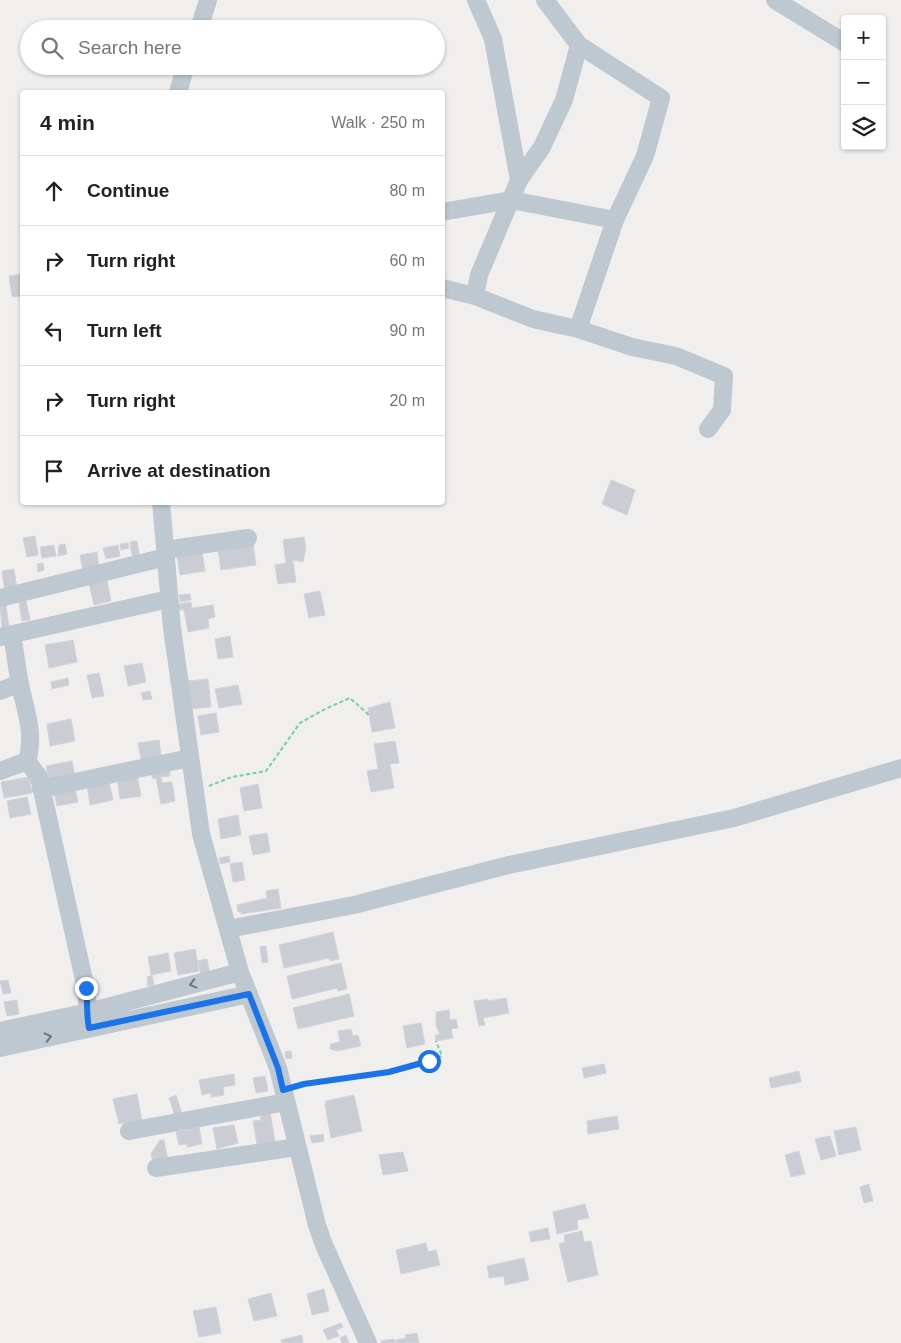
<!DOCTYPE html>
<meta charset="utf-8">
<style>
body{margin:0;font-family:Helvetica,sans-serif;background:#f6f6f6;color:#222}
.controls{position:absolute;right:15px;top:15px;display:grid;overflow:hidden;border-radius:5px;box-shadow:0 1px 4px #0004}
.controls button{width:45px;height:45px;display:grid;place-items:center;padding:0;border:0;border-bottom:1px solid #e0e0e0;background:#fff;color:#222;font:25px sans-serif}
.stop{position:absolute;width:15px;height:15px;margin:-11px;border:4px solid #1a73e8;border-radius:50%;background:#fff}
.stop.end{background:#1a73e8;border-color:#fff;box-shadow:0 1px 5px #0008}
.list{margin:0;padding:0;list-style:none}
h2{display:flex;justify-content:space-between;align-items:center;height:65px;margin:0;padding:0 20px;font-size:21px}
h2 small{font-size:16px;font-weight:400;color:#767676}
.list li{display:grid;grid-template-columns:32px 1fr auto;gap:15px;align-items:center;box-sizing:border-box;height:70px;padding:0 20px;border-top:1px solid #e0e0e0}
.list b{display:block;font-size:19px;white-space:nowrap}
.list em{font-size:16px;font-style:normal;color:#767676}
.icon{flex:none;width:28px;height:28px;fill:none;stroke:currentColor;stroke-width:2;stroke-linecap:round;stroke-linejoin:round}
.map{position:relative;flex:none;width:901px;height:1343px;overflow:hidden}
.search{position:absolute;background:#fff;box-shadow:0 1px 4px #0004;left:20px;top:20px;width:425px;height:55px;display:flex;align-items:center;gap:12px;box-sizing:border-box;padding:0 18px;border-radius:28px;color:#767676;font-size:19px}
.panel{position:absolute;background:#fff;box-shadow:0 1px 4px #0004;left:20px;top:90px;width:425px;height:415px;border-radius:5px}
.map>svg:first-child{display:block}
</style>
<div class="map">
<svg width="901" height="1343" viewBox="0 0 901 1343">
<rect width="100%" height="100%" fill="#f1eeee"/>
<path fill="#cacdd3" stroke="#d2d4da" d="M 22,274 L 22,296 L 12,297 L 9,276 Z
M 611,480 L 635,490 L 627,515 L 602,504 Z
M 35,536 L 38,555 L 27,557 L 23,538 Z
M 304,537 L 306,549 L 303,562 L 293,560 L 296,582 L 278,584 L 275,565 L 286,563 L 283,540 Z
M 137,541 L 140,559 L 133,560 L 130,542 Z
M 128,543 L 129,548 L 121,550 L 120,544 Z
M 253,543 L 256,565 L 221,570 L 218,549 Z
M 65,544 L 67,554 L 58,556 L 59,545 Z
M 54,545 L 56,556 L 42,558 L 40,547 Z
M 118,545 L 120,556 L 106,559 L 103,548 Z
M 202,551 L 205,571 L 180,575 L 177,555 Z
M 97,552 L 99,569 L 83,571 L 80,555 Z
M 43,563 L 44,570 L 38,572 L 37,564 Z
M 14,569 L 17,589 L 5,592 L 2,571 Z
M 107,581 L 111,601 L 94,605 L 89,584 Z
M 320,591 L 325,615 L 309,618 L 304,594 Z
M 190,594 L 191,600 L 180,602 L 179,595 Z
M 26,601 L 30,620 L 22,621 L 19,602 Z
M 191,602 L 192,608 L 213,605 L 215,617 L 208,619 L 209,628 L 188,632 L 184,610 L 179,610 L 178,604 Z
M 6,605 L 9,627 L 2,628 L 0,606 Z
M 230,636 L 233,657 L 218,659 L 215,639 Z
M 73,640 L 77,662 L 49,668 L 45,645 Z
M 142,663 L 146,682 L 128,686 L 124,666 Z
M 99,673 L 104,696 L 92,698 L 87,675 Z
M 68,678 L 69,685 L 52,689 L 51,682 Z
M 208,679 L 211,707 L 189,709 L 187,681 Z
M 238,685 L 242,704 L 219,708 L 215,689 Z
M 150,691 L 152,699 L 143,700 L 141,693 Z
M 390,702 L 395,728 L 372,732 L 368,708 Z
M 216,713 L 219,732 L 201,735 L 198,716 Z
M 71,719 L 75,741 L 50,746 L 47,724 Z
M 159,740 L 162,761 L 142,764 L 138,743 Z
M 395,741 L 399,763 L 390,764 L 394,788 L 371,792 L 367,771 L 378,769 L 374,744 Z
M 72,761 L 76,780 L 50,785 L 46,766 Z
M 169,768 L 170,776 L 161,777 L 162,783 L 172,782 L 175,801 L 161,804 L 156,778 L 153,779 L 151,771 Z
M 137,775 L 141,796 L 120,799 L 117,778 Z
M 29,777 L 32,793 L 4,798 L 1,782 Z
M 109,781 L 113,800 L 90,805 L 87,785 Z
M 258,784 L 262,808 L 244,811 L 240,788 Z
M 75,788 L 78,802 L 57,806 L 54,792 Z
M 27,797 L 31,814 L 10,818 L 7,801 Z
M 238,815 L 241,835 L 221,839 L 218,819 Z
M 267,833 L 270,852 L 253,855 L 249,836 Z
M 229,856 L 230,862 L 220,864 L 219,858 Z
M 242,862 L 245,880 L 233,882 L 230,864 Z
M 278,889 L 281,908 L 241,914 L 241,912 L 238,912 L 237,905 L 267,898 L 266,891 Z
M 333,932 L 339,959 L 330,961 L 329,958 L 284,968 L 279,945 Z
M 266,946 L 268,962 L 262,963 L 260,947 Z
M 195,949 L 199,971 L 178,975 L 174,953 Z
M 168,953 L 171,971 L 151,975 L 148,957 Z
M 207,959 L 210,974 L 201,975 L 198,961 Z
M 341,963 L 347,989 L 338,991 L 337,988 L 292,999 L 287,976 Z
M 152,975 L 154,985 L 148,986 L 147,977 Z
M 8,980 L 11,993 L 3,994 L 0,981 Z
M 349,994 L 354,1016 L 298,1029 L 293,1008 Z
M 506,998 L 509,1013 L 483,1018 L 485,1025 L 479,1026 L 474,1001 L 487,999 L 489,1001 Z
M 17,1000 L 19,1014 L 7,1016 L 4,1002 Z
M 449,1010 L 450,1020 L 456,1019 L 458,1028 L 451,1029 L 453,1038 L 436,1041 L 435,1035 L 440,1035 L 436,1025 L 436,1012 Z
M 421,1023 L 425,1044 L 407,1048 L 403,1026 Z
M 351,1029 L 353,1036 L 358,1035 L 361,1046 L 337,1051 L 330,1049 L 331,1044 L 340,1042 L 338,1031 Z
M 291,1051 L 292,1058 L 286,1059 L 285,1052 Z
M 604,1064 L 606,1073 L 584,1078 L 582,1068 Z
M 799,1071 L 801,1082 L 771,1088 L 769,1078 Z
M 234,1074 L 235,1085 L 223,1087 L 224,1095 L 211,1097 L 211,1093 L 202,1095 L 199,1080 Z
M 265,1076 L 268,1091 L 256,1093 L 253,1078 Z
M 137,1094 L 142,1120 L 119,1124 L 113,1099 Z
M 176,1095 L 183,1117 L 176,1119 L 169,1098 Z
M 354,1095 L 362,1131 L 331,1138 L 325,1105 L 326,1101 Z
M 270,1112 L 275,1141 L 257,1144 L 253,1121 L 261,1120 L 260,1114 Z
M 617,1116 L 619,1129 L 588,1134 L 587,1121 Z
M 234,1125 L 238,1143 L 217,1149 L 213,1128 Z
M 199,1127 L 202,1144 L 187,1147 L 187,1144 L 179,1145 L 176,1132 Z
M 856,1127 L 861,1150 L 839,1155 L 834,1131 Z
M 323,1134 L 324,1141 L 312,1143 L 310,1136 Z
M 830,1136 L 836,1156 L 821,1160 L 815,1139 Z
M 160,1140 L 164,1140 L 168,1160 L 153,1163 L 151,1154 Z
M 799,1151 L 805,1174 L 791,1177 L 785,1155 Z
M 403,1152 L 408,1171 L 383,1175 L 379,1155 Z
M 869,1184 L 873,1201 L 864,1203 L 860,1187 Z
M 585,1204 L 589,1218 L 577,1220 L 578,1229 L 557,1234 L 553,1212 Z
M 548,1228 L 550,1239 L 531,1242 L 529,1232 Z
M 582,1231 L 584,1242 L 591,1241 L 598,1275 L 568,1282 L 559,1244 L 565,1242 L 564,1235 Z
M 426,1243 L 428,1252 L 436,1250 L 440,1265 L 401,1274 L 396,1250 Z
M 524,1258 L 529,1280 L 505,1285 L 504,1276 L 489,1278 L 487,1266 Z
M 324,1289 L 329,1311 L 312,1315 L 307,1294 Z
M 271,1293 L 277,1316 L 254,1321 L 248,1299 Z
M 216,1307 L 221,1333 L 199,1337 L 193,1311 Z
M 341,1323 L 343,1327 L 336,1330 L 339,1336 L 328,1340 L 323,1330 Z
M 417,1333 L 419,1343 L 396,1343 L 396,1340 L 406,1338 L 405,1335 Z
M 302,1335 L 303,1343 L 282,1343 L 281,1340 Z
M 346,1335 L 349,1343 L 342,1343 L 340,1338 Z
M 394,1339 L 395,1343 L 381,1343 L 381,1341 Z"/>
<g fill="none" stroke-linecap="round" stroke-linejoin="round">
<path stroke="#70d1a5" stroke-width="2" stroke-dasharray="4 2.5" stroke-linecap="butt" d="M 209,786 L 232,777 L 266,771 L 300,723 L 325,709 L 350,698 L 370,716
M 298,1086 L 389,1072 L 442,1056 L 436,1041"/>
<path stroke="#bec8d1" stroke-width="18" d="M 476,0 L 493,39 L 519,180 L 479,275 L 475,296 L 533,319 L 578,329
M 545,0 L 579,45 L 661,98 L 645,156 L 615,220 L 578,329 L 632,347 L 676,356 L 724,376 L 722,410 L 708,429
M 775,0 L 845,43
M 199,29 L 208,0
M 178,92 L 186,66
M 519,180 L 542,147 L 564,100 L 579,45
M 442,212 L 511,200 L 615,220
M 442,288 L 475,296
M 161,502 L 172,628 L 201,834 L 240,972 L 278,1068 L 317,1225 L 324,1245 L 368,1343
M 165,550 L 248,538
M 0,598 L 166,557
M 0,637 L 169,599
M 0,691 L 20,683
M 27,761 L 39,777 L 86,989 C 88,1002 86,1014 89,1028
M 0,771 L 27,761 C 35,735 26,711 20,685 C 17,668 15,651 12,635
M 41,789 L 190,758
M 228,929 L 354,905 L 509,865 L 734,818 L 901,768
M 0,1031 L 88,1012 L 240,972
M 0,1048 L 249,994
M 129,1131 L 286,1102
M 156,1168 L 297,1147"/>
</g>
<defs><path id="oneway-chevron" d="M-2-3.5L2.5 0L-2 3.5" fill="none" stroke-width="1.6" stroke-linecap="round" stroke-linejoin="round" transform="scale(1.25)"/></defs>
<g stroke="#697580">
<use href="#oneway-chevron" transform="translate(193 984) rotate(165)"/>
<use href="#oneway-chevron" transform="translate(48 1037) rotate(-13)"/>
</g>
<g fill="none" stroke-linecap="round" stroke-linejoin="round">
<path stroke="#1a73e8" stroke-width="6" d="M 86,988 C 88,1002 86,1014 89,1028 L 249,994 L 278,1068 L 283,1090 L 304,1084 L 389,1072 L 429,1061"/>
</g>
</svg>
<div class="controls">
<button>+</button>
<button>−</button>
<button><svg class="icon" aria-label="layers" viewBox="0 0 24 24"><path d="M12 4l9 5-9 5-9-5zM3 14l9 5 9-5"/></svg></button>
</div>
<div class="stop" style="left:429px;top:1061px"></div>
<div class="stop end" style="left:86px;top:988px"></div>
<div class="search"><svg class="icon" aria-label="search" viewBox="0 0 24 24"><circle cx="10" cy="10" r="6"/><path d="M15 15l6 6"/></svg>Search here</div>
<section class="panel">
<h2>4 min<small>Walk · 250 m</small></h2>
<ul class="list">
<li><svg class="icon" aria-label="ahead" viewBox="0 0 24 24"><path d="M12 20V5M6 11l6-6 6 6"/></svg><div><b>Continue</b></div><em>80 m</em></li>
<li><svg class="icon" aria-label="right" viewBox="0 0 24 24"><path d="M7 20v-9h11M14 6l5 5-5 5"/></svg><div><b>Turn right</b></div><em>60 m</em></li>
<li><svg class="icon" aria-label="left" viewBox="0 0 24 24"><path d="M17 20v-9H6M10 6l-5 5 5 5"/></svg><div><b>Turn left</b></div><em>90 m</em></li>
<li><svg class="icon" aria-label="right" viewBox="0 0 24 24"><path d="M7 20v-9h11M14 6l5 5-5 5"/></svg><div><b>Turn right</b></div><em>20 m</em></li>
<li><svg class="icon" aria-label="arrive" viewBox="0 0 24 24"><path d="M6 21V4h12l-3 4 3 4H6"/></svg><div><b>Arrive at destination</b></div></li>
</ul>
</section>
</div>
